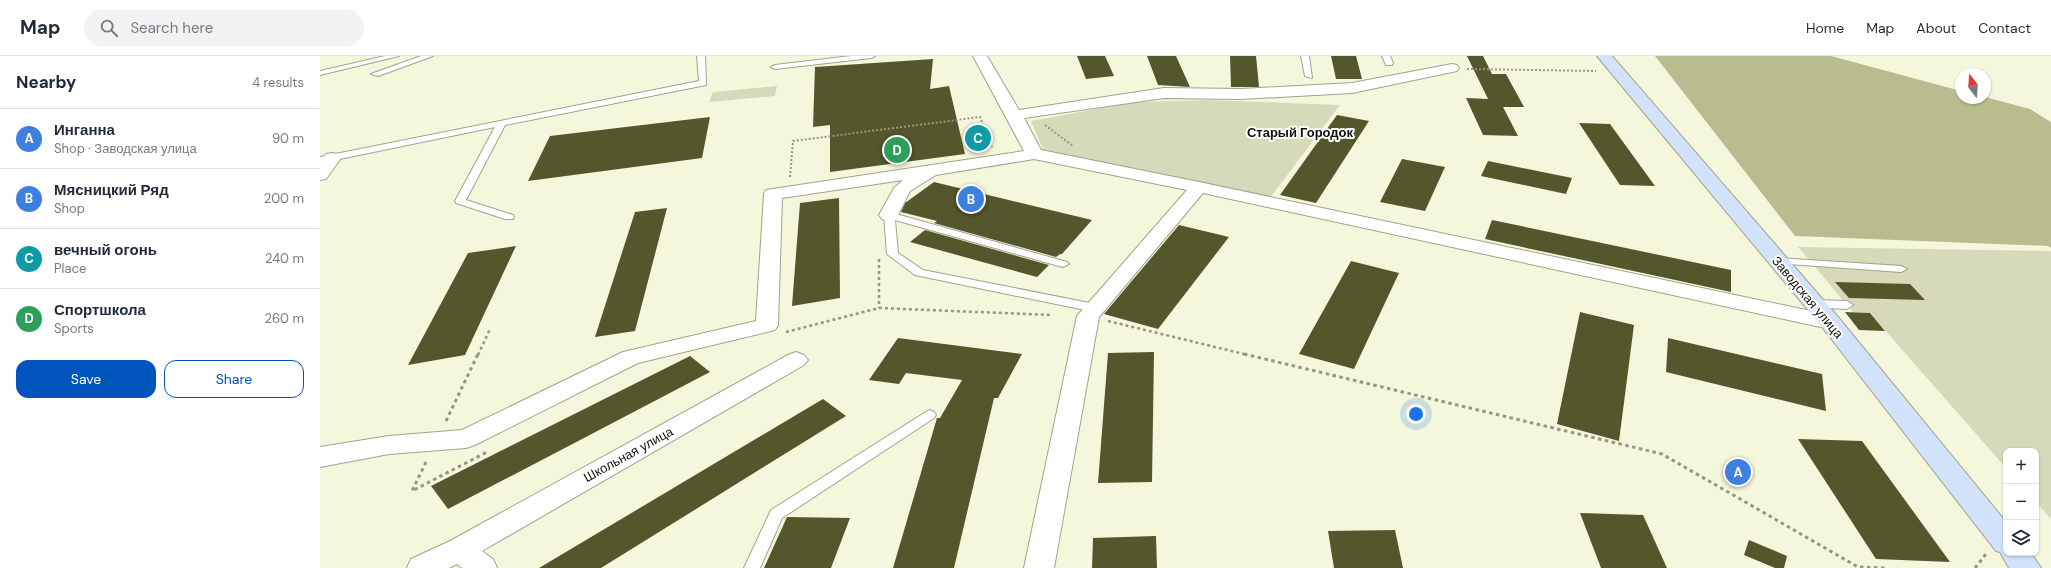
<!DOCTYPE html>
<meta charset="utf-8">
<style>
body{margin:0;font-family:"DM Sans",sans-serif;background:#f2f2f3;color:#1f2937}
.controls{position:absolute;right:12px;bottom:12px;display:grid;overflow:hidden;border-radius:8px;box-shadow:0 1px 3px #0004}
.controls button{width:36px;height:36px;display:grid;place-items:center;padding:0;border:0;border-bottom:1px solid #e0e1e3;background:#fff;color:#1f2937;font:20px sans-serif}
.compass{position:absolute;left:1635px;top:12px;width:36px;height:36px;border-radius:50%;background:#fff;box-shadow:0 1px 3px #0004;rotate:343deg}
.you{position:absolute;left:1096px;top:358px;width:14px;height:14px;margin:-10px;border:3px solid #fff;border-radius:50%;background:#1a73e8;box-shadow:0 0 0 6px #1a73e833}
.badge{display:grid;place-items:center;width:26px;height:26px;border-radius:50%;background:#0054bd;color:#fff;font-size:13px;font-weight:700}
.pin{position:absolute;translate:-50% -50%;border:2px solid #fff;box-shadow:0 1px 4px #0006}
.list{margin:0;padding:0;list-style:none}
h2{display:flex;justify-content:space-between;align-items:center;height:52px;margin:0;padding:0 16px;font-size:17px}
h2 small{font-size:13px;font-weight:400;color:#747a83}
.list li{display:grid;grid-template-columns:26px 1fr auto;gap:12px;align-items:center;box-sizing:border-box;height:60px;padding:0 16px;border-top:1px solid #e0e1e3}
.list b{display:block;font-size:15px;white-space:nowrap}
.list p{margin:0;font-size:13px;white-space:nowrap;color:#747a83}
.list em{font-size:13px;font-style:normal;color:#747a83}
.actions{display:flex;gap:8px;padding:12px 16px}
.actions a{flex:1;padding:9px 0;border:1px solid #0054bd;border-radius:12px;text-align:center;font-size:14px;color:#0054bd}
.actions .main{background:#0054bd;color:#fff}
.icon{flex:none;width:22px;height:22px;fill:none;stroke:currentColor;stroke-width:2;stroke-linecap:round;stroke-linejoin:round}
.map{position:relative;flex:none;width:1731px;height:512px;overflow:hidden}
header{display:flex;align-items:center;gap:24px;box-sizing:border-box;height:56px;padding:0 20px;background:#fff;border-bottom:1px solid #e0e1e3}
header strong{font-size:19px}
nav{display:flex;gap:22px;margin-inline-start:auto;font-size:14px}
.search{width:280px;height:36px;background:#f2f2f3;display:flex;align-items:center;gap:10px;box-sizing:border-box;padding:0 14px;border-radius:22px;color:#747a83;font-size:15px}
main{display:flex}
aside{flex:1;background:#fff}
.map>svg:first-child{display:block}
</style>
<header>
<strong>Map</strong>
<div class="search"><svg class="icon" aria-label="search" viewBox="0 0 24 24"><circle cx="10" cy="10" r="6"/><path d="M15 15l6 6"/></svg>Search here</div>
<nav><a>Home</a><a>Map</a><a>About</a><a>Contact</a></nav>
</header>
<main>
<aside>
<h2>Nearby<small>4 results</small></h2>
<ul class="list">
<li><span class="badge" style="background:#3f7fe0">A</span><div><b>Инганна</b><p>Shop · Заводская улица</p></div><em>90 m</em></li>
<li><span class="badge" style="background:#3f7fe0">B</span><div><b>Мясницкий Ряд</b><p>Shop</p></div><em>200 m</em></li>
<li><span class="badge" style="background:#0f9aa8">C</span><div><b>вечный огонь</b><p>Place</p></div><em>240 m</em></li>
<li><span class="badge" style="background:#2e9e5b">D</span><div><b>Спортшкола</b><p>Sports</p></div><em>260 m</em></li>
</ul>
<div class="actions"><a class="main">Save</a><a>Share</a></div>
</aside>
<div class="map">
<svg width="1731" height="512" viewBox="0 0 1731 512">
<rect width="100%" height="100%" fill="#f5f7dd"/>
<path fill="#d7d9bb" d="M 457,30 L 455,40 L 389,46 L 393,36 Z
M 890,44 L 1020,49 L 950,142 L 724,96 L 711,65 L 814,46 Z
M 1478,191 L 1731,195 L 1731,463 L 1716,446 L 1716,395 L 1686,395 L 1686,412 L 1550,257 L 1533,256 Z"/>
<path fill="#b9bc8e" d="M 1335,0 L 1511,0 L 1641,35 L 1641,42 L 1665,41 L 1710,53 L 1731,66 L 1731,192 L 1728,190 L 1475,180 Z"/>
<path fill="#54562b" d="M 757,0 L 785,0 L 794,20 L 766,23 Z
M 827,0 L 856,0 L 870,31 L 838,29 Z
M 910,0 L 936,0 L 939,31 L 911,31 Z
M 1011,0 L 1036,0 L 1042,23 L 1016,23 Z
M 1147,0 L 1163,0 L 1172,18 L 1186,18 L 1204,51 L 1183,51 L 1198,80 L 1163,79 L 1146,42 L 1168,43 Z
M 613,3 L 610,33 L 629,30 L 645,98 L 510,116 L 510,69 L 493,71 L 495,11 Z
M 1017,59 L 1049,65 L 996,147 L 960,139 Z
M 390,61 L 382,102 L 208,125 L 230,80 Z
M 1259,67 L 1290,68 L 1335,130 L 1300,129 Z
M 1082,103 L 1125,111 L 1105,155 L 1060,146 Z
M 1168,105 L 1252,122 L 1246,138 L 1161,120 Z
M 614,126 L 772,164 L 742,198 L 740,198 L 736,201 L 614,167 L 617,165 L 581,156 L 585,147 Z
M 519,142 L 520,242 L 472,250 L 480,147 Z
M 347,152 L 315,275 L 275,281 L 315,156 Z
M 1172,164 L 1411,214 L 1411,236 L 1165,183 Z
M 859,169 L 909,181 L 838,273 L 784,258 Z
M 605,174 L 729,209 L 717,221 L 590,186 Z
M 196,190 L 145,299 L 88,309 L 148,197 Z
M 1031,205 L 1079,217 L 1034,313 L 979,298 Z
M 1515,226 L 1590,228 L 1605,244 L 1529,242 Z
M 1260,256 L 1314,269 L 1299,385 L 1237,368 Z
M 1525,256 L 1550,257 L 1565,275 L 1539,274 Z
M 578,282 L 702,298 L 678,342 L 674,342 L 634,512 L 573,512 L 617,362 L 620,362 L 642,324 L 586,317 L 579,328 L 549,324 Z
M 1348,282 L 1502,318 L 1506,355 L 1346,316 Z
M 834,296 L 832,426 L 778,427 L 788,297 Z
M 370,300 L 390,316 L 128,453 L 111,430 Z
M 503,343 L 526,360 L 281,512 L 219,512 Z
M 1478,383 L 1542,385 L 1630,506 L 1556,503 Z
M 1260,457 L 1323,459 L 1347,512 L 1281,512 Z
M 467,461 L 530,462 L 511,512 L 444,512 Z
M 1075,474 L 1083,512 L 1014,512 L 1008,475 Z
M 836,480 L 837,512 L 772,512 L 773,482 Z
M 1429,484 L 1467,500 L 1464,512 L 1455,512 L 1424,499 Z"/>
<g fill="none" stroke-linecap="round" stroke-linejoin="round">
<g stroke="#a1a38b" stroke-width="2">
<path id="lane" d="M 65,0 L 79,0 L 0,19 L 0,15 Z
M 101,0 L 113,0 L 58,20 L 51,18 Z
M 377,0 L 385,0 L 386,29 L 185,69 L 146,144 L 193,159 L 194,161 L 193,163 L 185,163 L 136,147 L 135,145 L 175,71 L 0,107 L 0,101 L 379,25 Z
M 531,0 L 555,0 L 551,2 L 455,13 L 451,11 L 455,9 Z
M 981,0 L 989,0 L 992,22 L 985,20 Z
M 1062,0 L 1070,0 L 1073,7 L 1072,9 L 1066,9 Z
M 569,156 L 747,206 L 749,208 L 743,211 L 739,210 L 575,164 L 578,197 L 603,214 L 775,248 L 781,252 L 775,256 L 595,219 L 567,198 L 564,159 Z
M 1458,202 L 1581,210 L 1587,213 L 1581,216 L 1454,207 L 1452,205 Z
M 1495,244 L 1527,245 L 1533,249 L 1527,253 L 1491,251 L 1489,248 L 1491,245 Z
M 609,354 L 614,356 L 616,359 L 614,362 L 462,462 L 440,512 L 424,512 L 451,454 Z"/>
</g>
<g stroke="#a1a38b" stroke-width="2">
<path id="street" d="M 653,0 L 667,0 L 699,54 L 844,32 L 921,33 L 1032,27 L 1132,8 L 1137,9 L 1139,12 L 1137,15 L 1032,37 L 921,43 L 844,42 L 704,62 L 721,94 L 879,126 L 1510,259 L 1518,261 L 1521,266 L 1518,271 L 1510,273 L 883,137 L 779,261 L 734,512 L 704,512 L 757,260 L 867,134 L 714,103 L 616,119 L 590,135 L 576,163 L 569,165 L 562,163 L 559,159 L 574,132 L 583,124 L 462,142 L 458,269 L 455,274 L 318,307 L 155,389 L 146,392 L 69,398 L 0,411 L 0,391 L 69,380 L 142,374 L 303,296 L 436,265 L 444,138 L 446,134 L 704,95 Z
M 12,97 L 18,98 L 21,102 L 6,123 L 0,124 L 0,106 L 6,98 Z
M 476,296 L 484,299 L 488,304 L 484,309 L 162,495 L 173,503 L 177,512 L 142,512 L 137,508 L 129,512 L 87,512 L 91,503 L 130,485 L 468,299 Z"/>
</g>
<g stroke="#a1a38b" stroke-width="2">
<path id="secondary" d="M 1277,0 L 1292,0 L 1518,261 L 1686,466 L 1686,497 L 1711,497 L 1721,512 L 1689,512 L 1680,496 L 1676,495 L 1502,271 Z"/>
</g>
<path stroke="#959683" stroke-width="2" stroke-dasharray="2 2" stroke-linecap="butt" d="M 1147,13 L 1276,15
M 725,69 L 753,90
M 470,121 L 473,85 L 660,61 L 672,91"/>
<path stroke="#959683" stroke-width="2.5" stroke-dasharray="3 3" stroke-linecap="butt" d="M 559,203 L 559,252
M 788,265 L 928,299
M 466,276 L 559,252 L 732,259
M 158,299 L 170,273"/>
<path stroke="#959683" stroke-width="3" stroke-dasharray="3.5 3.5" stroke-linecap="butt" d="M 924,298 L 1342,398 L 1538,511 L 1566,512
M 126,365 L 158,298
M 106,406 L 92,435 L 167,396
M 1716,479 L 1718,482 L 1716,482
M 1655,512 L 1666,498"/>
<use href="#lane" fill="#fff" fill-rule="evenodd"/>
<use href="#street" fill="#fff" fill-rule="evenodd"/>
<use href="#secondary" fill="#d2e2fa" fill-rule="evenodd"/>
</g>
<g text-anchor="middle" stroke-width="4" stroke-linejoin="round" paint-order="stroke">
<g font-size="13" font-weight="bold" fill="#101108" stroke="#fff">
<text x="980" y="81">Старый Городок</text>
</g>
<g font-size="13" fill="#101108" stroke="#fff">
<text transform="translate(1488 241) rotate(50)" y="5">Заводская улица</text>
<text transform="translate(308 398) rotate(-29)" y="5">Школьная улица</text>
</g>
</g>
</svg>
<div class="controls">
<button>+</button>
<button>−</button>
<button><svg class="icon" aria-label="layers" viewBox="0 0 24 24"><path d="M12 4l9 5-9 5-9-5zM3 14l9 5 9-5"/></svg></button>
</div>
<svg class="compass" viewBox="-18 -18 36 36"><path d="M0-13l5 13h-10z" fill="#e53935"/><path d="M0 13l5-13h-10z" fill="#747a83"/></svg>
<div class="you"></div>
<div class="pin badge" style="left:1418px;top:416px;background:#3f7fe0">A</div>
<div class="pin badge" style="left:651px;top:143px;background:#3f7fe0">B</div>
<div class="pin badge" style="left:658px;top:82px;background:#0f9aa8">C</div>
<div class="pin badge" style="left:577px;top:94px;background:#2e9e5b">D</div>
</div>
</main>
